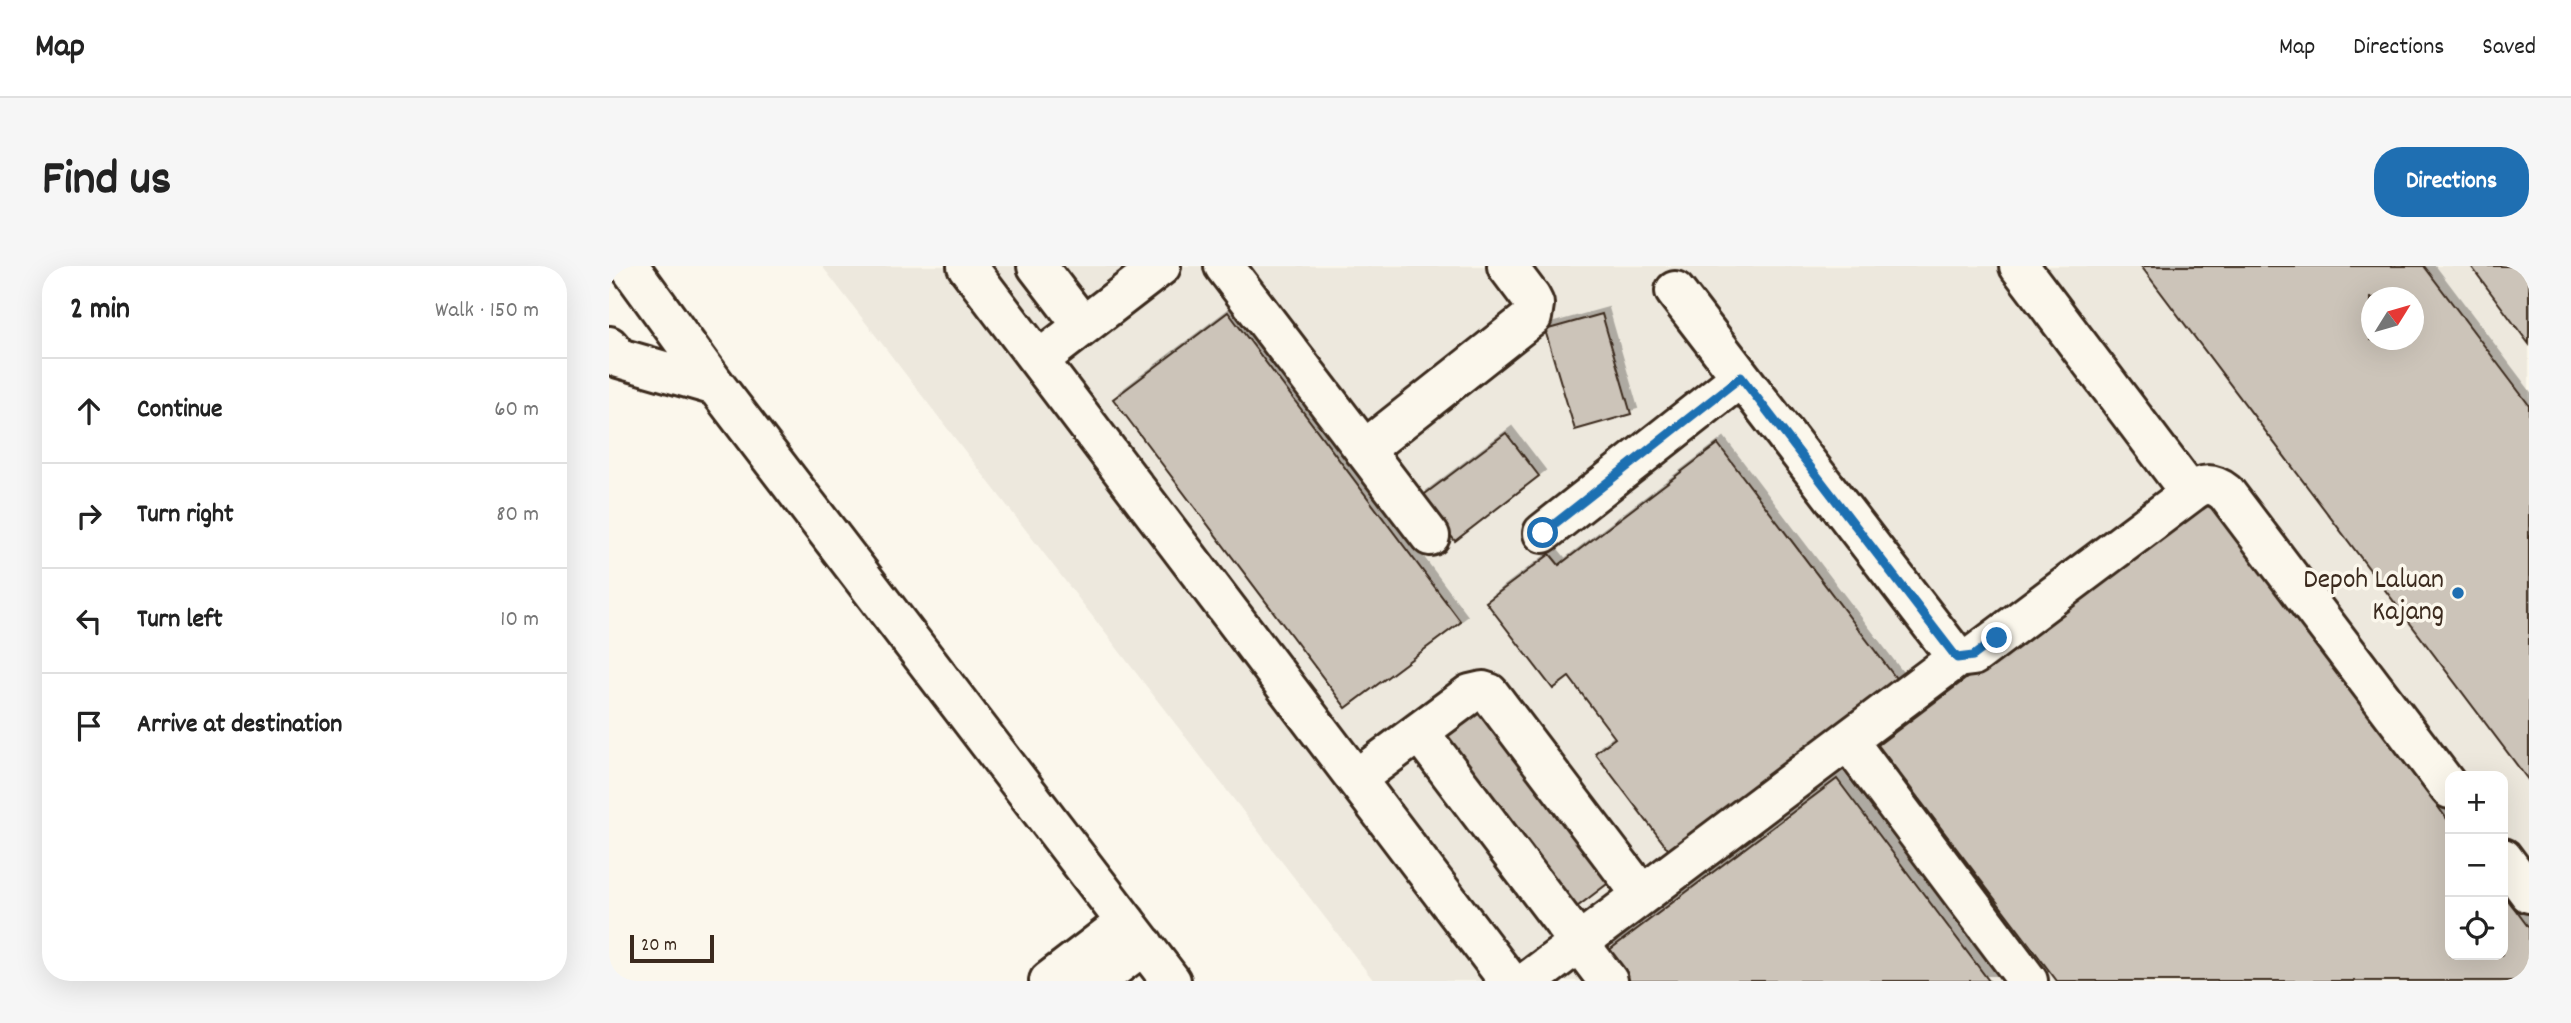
<!DOCTYPE html>
<meta charset="utf-8">
<style>
body{margin:0;font-family:Dekko,sans-serif;background:#f6f6f6;color:#222}
.controls{position:absolute;right:21px;bottom:21px;display:grid;overflow:hidden;border-radius:14px;box-shadow:0 7px 28px #0002}
.controls button{width:63px;height:63px;display:grid;place-items:center;padding:0;border:0;border-bottom:2px solid #e0e0e0;background:#fff;color:#222;font:35px sans-serif}
.compass{position:absolute;left:1752px;top:21px;width:63px;height:63px;border-radius:50%;background:#fff;box-shadow:0 7px 28px #0002;rotate:53deg}
.scale{position:absolute;left:21px;bottom:18px;width:84px;box-sizing:border-box;padding-left:7px;border:4px solid #3b2a1e;border-top:0;font-size:19px;line-height:24px;white-space:nowrap;color:#3b2a1e;-webkit-text-stroke:5px #fbf7ec;paint-order:stroke}
.stop{position:absolute;width:21px;height:21px;margin:-16px;border:5px solid #1f6fb2;border-radius:50%;background:#fff}
.stop.end{background:#1f6fb2;border-color:#fff;box-shadow:0 2px 7px #0008}
.list{margin:0;padding:0;list-style:none}
h2{display:flex;justify-content:space-between;align-items:center;height:91px;margin:0;padding:0 28px;font-size:30px}
h2 small{font-size:23px;font-weight:400;color:#767676}
.list li{display:grid;grid-template-columns:46px 1fr auto;gap:21px;align-items:center;box-sizing:border-box;height:105px;padding:0 28px;border-top:2px solid #e0e0e0}
.list b{display:block;font-size:26px;white-space:nowrap}
.list em{font-size:23px;font-style:normal;color:#767676}
.icon{flex:none;width:38px;height:38px;fill:none;stroke:currentColor;stroke-width:2;stroke-linecap:round;stroke-linejoin:round}
.map{position:relative;flex:none;width:1920px;height:715px;overflow:hidden;border-radius:28px}
header{display:flex;align-items:center;gap:42px;box-sizing:border-box;height:98px;padding:0 35px;background:#fff;border-bottom:2px solid #e0e0e0}
header strong{font-size:33px}
nav{display:flex;gap:38px;margin-inline-start:auto;font-size:24px}
.intro{display:flex;align-items:center;justify-content:space-between;box-sizing:border-box;height:168px;padding:0 42px}
h1{margin:0;font-size:49px}
.button{padding:18px 32px;border-radius:28px;background:#1f6fb2;color:#fff;font-size:24px;font-weight:700}
main{display:flex;gap:42px;padding:0 42px}
aside{flex:1;background:#fff;border-radius:28px;box-shadow:0 7px 28px #0002}
.map>svg:first-child{display:block}
</style>
<header>
<strong>Map</strong>
<nav><a>Map</a><a>Directions</a><a>Saved</a></nav>
</header>
<div class="intro"><h1>Find us</h1><a class="button">Directions</a></div>
<main>
<aside>
<h2>2 min<small>Walk · 150 m</small></h2>
<ul class="list">
<li><svg class="icon" aria-label="ahead" viewBox="0 0 24 24"><path d="M12 20V5M6 11l6-6 6 6"/></svg><div><b>Continue</b></div><em>60 m</em></li>
<li><svg class="icon" aria-label="right" viewBox="0 0 24 24"><path d="M7 20v-9h11M14 6l5 5-5 5"/></svg><div><b>Turn right</b></div><em>80 m</em></li>
<li><svg class="icon" aria-label="left" viewBox="0 0 24 24"><path d="M17 20v-9H6M10 6l-5 5 5 5"/></svg><div><b>Turn left</b></div><em>10 m</em></li>
<li><svg class="icon" aria-label="arrive" viewBox="0 0 24 24"><path d="M6 21V4h12l-3 4 3 4H6"/></svg><div><b>Arrive at destination</b></div></li>
</ul>
</aside>
<div class="map">
<svg width="1920" height="715" viewBox="0 0 1920 715">
<defs>
<filter id="shadow"><feDropShadow dx="6" dy="-6" stdDeviation="0" flood-color="#0004"/></filter>
</defs>
<rect width="100%" height="100%" fill="#fbf7ec"/>
<filter id="ink" filterUnits="userSpaceOnUse"><feTurbulence type="fractalNoise" baseFrequency=".0143" numOctaves="2"/><feDisplacementMap in="SourceGraphic" scale="14" xChannelSelector="R" yChannelSelector="G"/><feConvolveMatrix kernelMatrix="1 2 1 2 8 2 1 2 1" color-interpolation-filters="sRGB"/></filter>
<g filter="url(#ink)">
<path fill="#ede8dd" fill-rule="evenodd" d="M 213,0 L 1920,0 L 1920,715 L 765,715 ZM 1762,32 L 1804,32 L 1804,74 L 1762,74 ZM 1841,510 L 1894,510 L 1894,689 L 1841,689 Z"/>
<path fill="#ccc4b9" stroke="#3b2a1e" stroke-width="2" fill-rule="evenodd" filter="url(#shadow)" d="M 1532,0 L 1815,0 L 1920,139 L 1920,515 ZM 1762,32 L 1804,32 L 1804,74 L 1762,74 Z
M 1862,0 L 1920,0 L 1920,78 Z
M 619,46 L 852,356 L 737,442 L 504,133 Z
M 993,48 L 1022,148 L 966,164 L 936,64 Z
M 897,167 L 930,210 L 846,275 L 812,231 Z
M 1109,178 L 1289,415 L 1062,587 L 986,487 L 1006,472 L 960,411 L 944,423 L 877,336 L 941,288 L 950,299 Z
M 1597,232 L 1841,557 L 1841,689 L 1894,689 L 1894,627 L 1920,662 L 1920,715 L 1448,715 L 1269,479 Z
M 870,442 L 1002,615 L 960,647 L 828,474 Z
M 1228,513 L 1380,715 L 1021,715 L 999,685 Z"/>
<g fill="none" stroke-linecap="round" stroke-linejoin="round">
<g stroke="#3b2a1e" stroke-width="44">
<path id="minor" d="M 20,0 L 107,120 L 562,715
M 358,0 L 900,715
M 428,0 L 474,60
M 615,0 L 821,270
M 1410,0 L 1581,227 C 1594,217 1603,216 1617,227 L 1841,523
M 0,80 L 10,92 L 107,120
M 430,94 L 552,0
M 755,184 L 923,51 L 925,38 L 922,32 L 898,0
M 934,267 L 1132,111
M 1348,392 L 1364,390 L 1581,227
M 810,466 L 999,715
M 1239,475 L 1419,715
M 747,513 L 861,428 L 874,425 L 880,427 L 1033,629
M 1894,592 L 1920,627
M 440,715 L 517,656
M 487,715 L 535,679
M 919,715 L 1348,392 L 1066,25"/>
</g>
<use href="#minor" stroke="#fbf7ec" stroke-width="38"/>
</g>
</g>
<g fill="none" stroke-linecap="round" stroke-linejoin="round" filter="url(#ink)">
<path stroke="#1f6fb2" stroke-width="9" d="M 934,267 L 1132,111 L 1348,392 L 1364,390 L 1388,372"/>
</g>
<circle fill="#1f6fb2" stroke="#fbf7ec" stroke-width="2.5" cx="1849" cy="327" r="7"/>
<g text-anchor="middle" stroke-width="7" stroke-linejoin="round" paint-order="stroke">
<g font-size="28" fill="#3b2a1e" stroke="#fbf7ec" text-anchor="end">
<text x="1835" y="321">Depoh Laluan<tspan x="1835" dy="32">Kajang</tspan></text>
</g>
</g>
</svg>
<div class="controls">
<button>+</button>
<button>−</button>
<button><svg class="icon" aria-label="locate" viewBox="0 0 24 24"><circle cx="12" cy="12" r="6"/><path d="M12 2v4M12 18v4M2 12h4M18 12h4"/></svg></button>
</div>
<svg class="compass" viewBox="-18 -18 36 36"><path d="M0-13l5 13h-10z" fill="#e53935"/><path d="M0 13l5-13h-10z" fill="#767676"/></svg>
<div class="scale">20 m</div>
<div class="stop" style="left:934px;top:267px"></div>
<div class="stop end" style="left:1388px;top:372px"></div>
</div>
</main>
